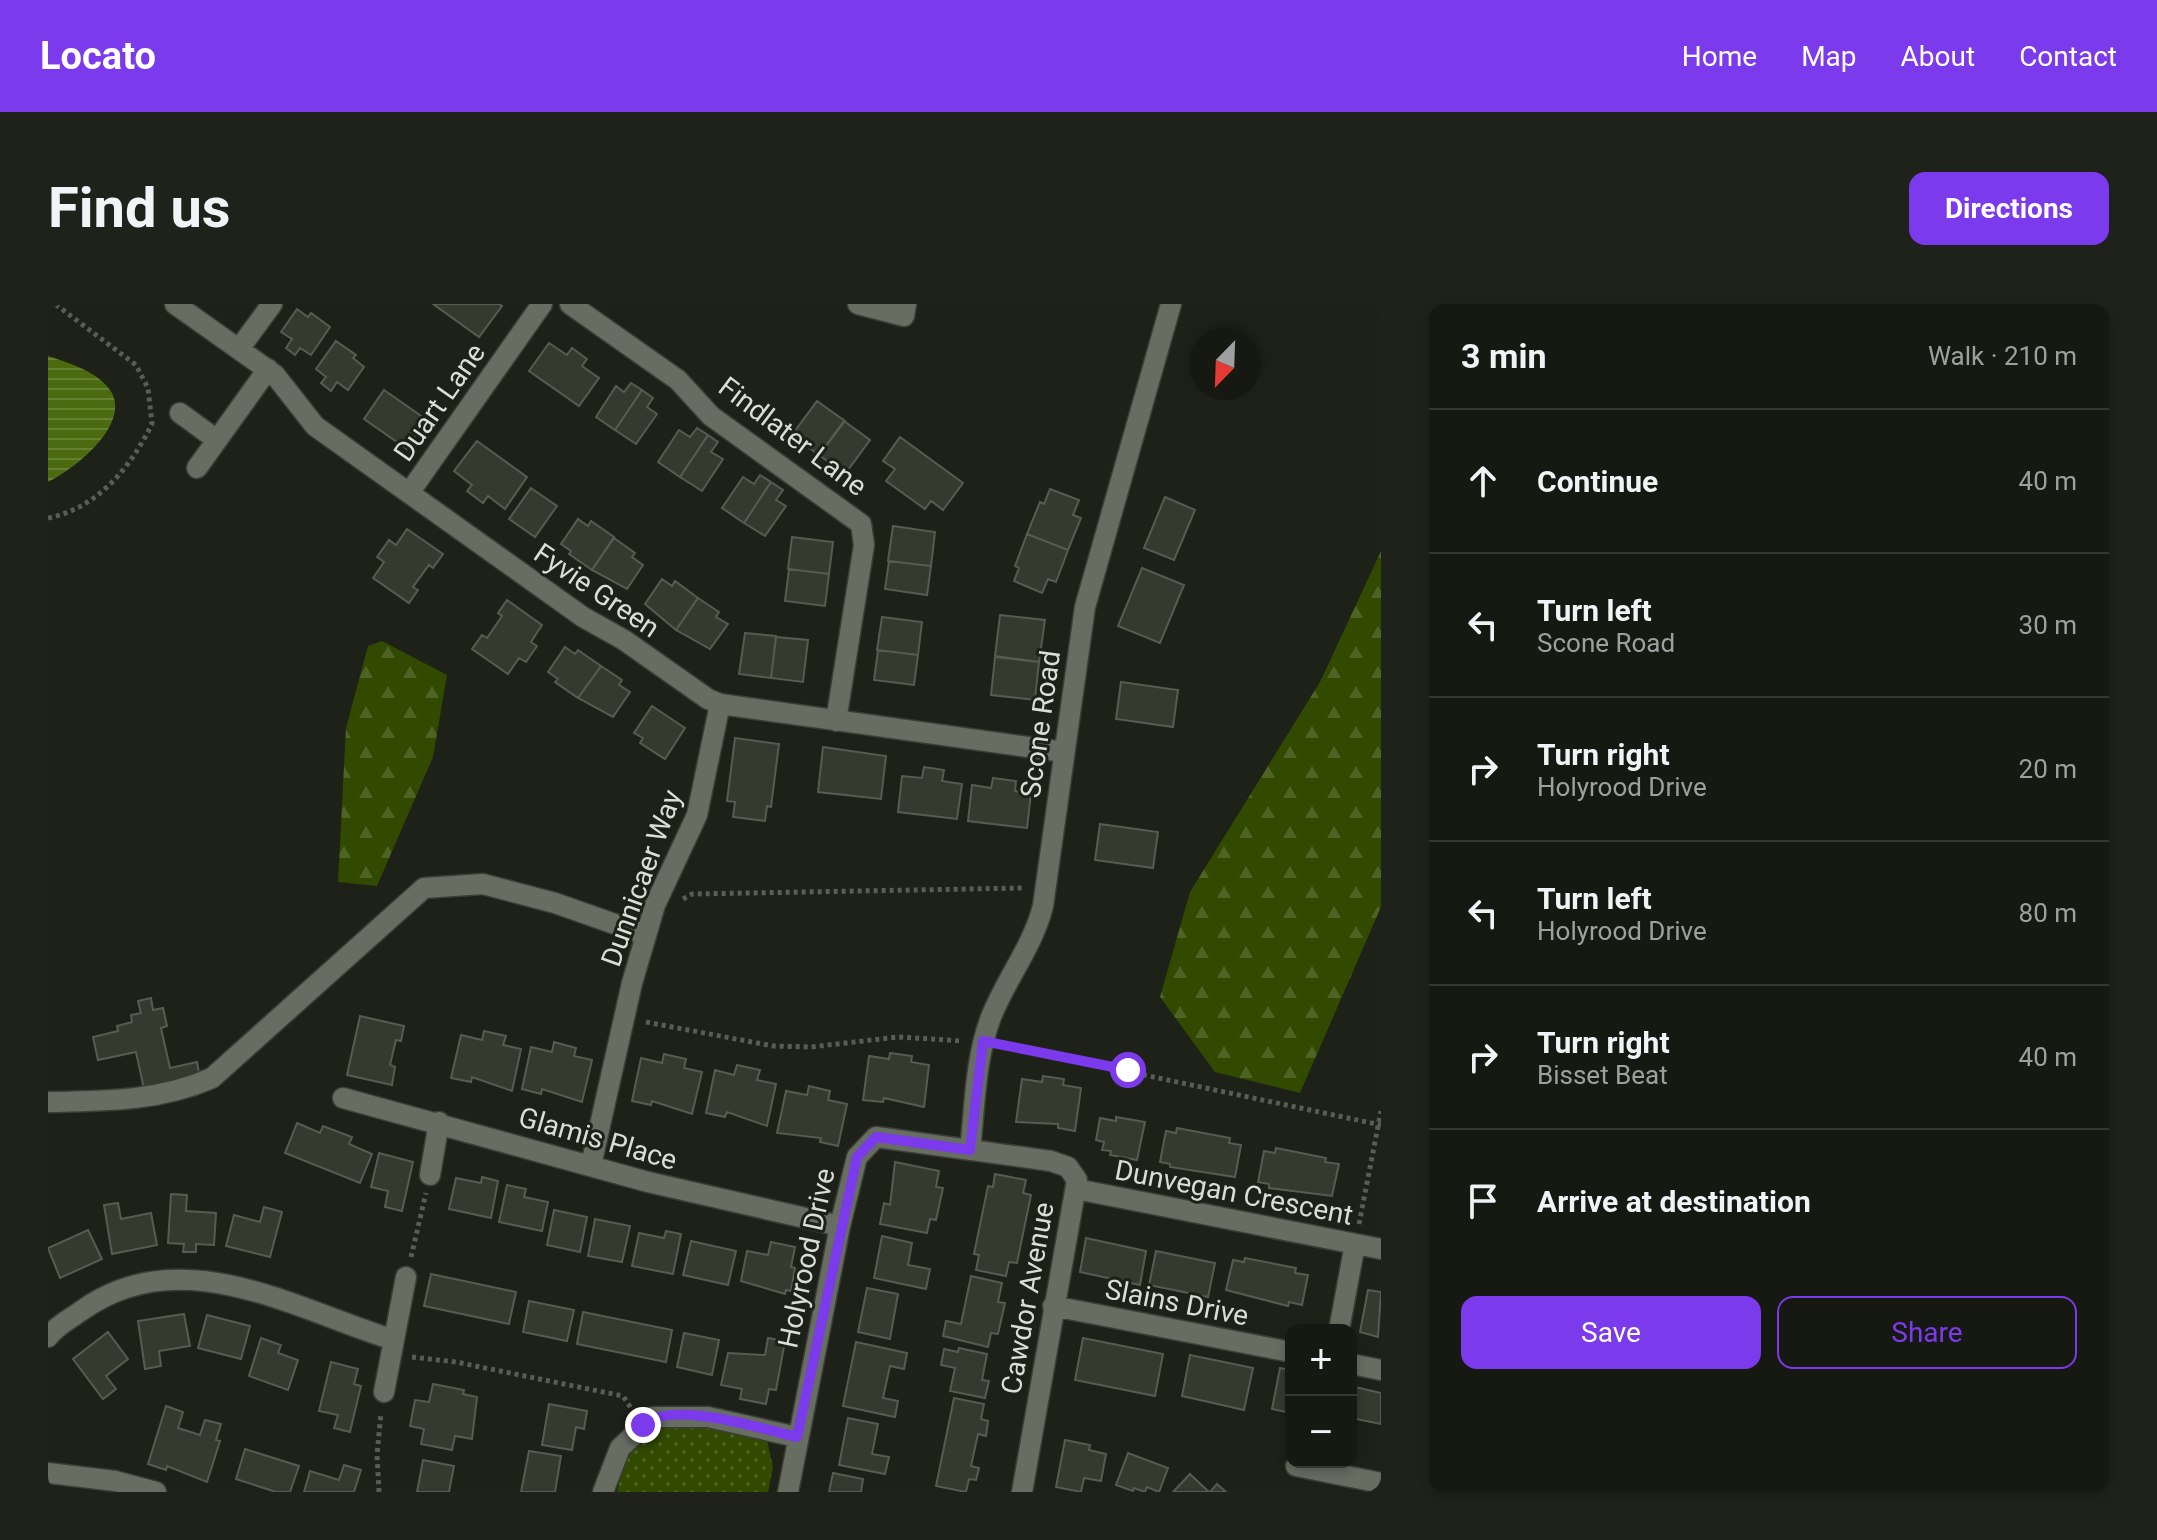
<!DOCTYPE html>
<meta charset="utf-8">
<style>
body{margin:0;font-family:Roboto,sans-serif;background:#1f221a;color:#f1f3f6}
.controls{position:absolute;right:24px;bottom:24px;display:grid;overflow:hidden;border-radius:16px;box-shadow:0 4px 12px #0003}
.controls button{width:72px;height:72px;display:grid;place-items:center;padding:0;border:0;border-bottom:2px solid #353831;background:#161911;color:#f1f3f6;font:40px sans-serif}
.compass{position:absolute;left:1141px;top:24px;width:72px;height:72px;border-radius:50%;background:#161911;box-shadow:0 4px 12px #0003;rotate:203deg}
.stop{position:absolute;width:24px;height:24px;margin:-18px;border:6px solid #7c3aed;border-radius:50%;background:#fff}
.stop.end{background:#7c3aed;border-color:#fff;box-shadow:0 2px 8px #0008}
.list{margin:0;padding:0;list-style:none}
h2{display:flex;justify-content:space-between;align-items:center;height:104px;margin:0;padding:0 32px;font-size:34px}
h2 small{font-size:26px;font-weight:400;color:#9ea09f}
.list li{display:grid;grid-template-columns:52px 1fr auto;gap:24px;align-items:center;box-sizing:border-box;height:144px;padding:0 32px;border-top:2px solid #353831}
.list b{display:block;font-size:30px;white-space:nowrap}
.list p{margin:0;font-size:26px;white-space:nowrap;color:#9ea09f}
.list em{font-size:26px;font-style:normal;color:#9ea09f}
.actions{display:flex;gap:16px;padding:24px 32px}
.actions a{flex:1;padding:18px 0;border:2px solid #7c3aed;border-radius:16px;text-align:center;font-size:28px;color:#7c3aed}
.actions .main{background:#7c3aed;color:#fff}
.icon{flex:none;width:44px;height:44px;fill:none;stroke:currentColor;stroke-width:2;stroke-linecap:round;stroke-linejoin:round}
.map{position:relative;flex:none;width:1333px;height:1188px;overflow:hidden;border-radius:16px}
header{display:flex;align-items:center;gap:48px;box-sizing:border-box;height:112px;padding:0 40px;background:#7c3aed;color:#fff}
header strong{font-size:38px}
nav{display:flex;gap:44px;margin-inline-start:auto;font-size:28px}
.intro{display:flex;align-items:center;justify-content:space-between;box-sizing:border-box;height:192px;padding:0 48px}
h1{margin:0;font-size:56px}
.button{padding:20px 36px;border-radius:16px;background:#7c3aed;color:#fff;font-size:28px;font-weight:700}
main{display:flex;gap:48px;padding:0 48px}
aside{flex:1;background:#161911;border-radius:16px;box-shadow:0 4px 12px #0003}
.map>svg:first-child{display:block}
</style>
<header>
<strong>Locato</strong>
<nav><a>Home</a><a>Map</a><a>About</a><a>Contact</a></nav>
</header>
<div class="intro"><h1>Find us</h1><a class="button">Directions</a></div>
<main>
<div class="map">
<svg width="1333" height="1188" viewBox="0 0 1333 1188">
<defs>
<pattern id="grass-dots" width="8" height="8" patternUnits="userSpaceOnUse" patternTransform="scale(2)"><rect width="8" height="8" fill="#324a00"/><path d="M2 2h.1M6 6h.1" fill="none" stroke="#4f6424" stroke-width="1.8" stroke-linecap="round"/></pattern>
<pattern id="forest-firs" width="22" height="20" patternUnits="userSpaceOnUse" patternTransform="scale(2)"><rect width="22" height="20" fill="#324a00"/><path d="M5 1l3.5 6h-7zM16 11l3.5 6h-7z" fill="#4f6424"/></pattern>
<pattern id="water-rules" width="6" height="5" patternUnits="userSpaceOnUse" patternTransform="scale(2)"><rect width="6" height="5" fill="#4c6b10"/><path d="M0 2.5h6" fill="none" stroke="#658032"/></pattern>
</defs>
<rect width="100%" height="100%" fill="#1d2117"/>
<path fill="url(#grass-dots)" d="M 643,1120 L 719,1136 L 725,1163 L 720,1188 L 569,1188 C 580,1141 594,1123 643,1120 Z"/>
<path fill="url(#forest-firs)" d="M 1333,247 L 1333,603 L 1252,789 L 1167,768 L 1112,693 L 1142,588 L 1272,378 Z
M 334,337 L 399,371 L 385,453 L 329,582 L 290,578 L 298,424 L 320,342 Z"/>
<path fill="url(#water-rules)" d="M 0,52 C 21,59 52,68 64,89 C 81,123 25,166 0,178 Z"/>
<path fill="#353a2f" stroke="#575c51" stroke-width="2" d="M 385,0 L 451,0 L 454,2 L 431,33 Z
M 249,5 L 260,13 L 263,9 L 282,23 L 263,51 L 252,44 L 247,51 L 238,44 L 244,35 L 233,28 Z
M 288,37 L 308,51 L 305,54 L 316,63 L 300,86 L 289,78 L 283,87 L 273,79 L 278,73 L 268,65 Z
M 501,39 L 519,51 L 524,44 L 539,55 L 534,62 L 551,74 L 531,102 L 481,67 Z
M 583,79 L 594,86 L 567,126 L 548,113 L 568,82 L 576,88 Z
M 336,86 L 379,116 L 359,145 L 316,115 Z
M 594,86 L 605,94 L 599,103 L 609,110 L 588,140 L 567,126 Z
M 769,97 L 797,117 L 771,151 L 744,131 Z
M 796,117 L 822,136 L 797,170 L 771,151 Z
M 649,124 L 660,131 L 632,173 L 610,158 L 631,126 L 642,133 Z
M 660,131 L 670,138 L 663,148 L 675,155 L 654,187 L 632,173 Z
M 852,133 L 915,179 L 895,206 L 883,197 L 877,205 L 838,177 L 847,165 L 835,157 Z
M 429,137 L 479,173 L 457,205 L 440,192 L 435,199 L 419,187 L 424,181 L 406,167 Z
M 712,171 L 723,178 L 696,219 L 674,204 L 695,173 L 706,180 Z
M 723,178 L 735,186 L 728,196 L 738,202 L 717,232 L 696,219 Z
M 483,184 L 509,202 L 487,233 L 461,215 Z
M 1002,185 L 1031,196 L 1025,211 L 1033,214 L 1020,246 L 979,230 L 992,198 L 996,200 Z
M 1117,193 L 1147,206 L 1126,256 L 1096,244 Z
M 530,215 L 540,222 L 543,217 L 566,233 L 544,266 L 521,250 L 523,247 L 513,240 Z
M 845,222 L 887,228 L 883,262 L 840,257 Z
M 359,225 L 395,250 L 385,264 L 381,261 L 365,283 L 370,286 L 361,299 L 325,274 L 336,258 L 329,253 L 341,236 L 348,241 Z
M 979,230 L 1020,246 L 1008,278 L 1000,275 L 994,289 L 966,277 L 971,264 L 967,262 Z
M 744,233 L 785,238 L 781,270 L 740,265 Z
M 566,234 L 587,249 L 584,253 L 595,261 L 579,285 L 544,266 Z
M 841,257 L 883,262 L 879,291 L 837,285 Z
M 1094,264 L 1136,281 L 1112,339 L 1070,322 Z
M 741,265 L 781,270 L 777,302 L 737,297 Z
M 614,275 L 624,282 L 627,277 L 650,294 L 628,326 L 597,300 Z
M 650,294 L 671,308 L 668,313 L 680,320 L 662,345 L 628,326 Z
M 459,296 L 494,321 L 483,338 L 489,342 L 478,358 L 471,354 L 460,370 L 424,345 L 434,331 L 439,334 L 454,312 L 450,309 Z
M 952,311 L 997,316 L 991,358 L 947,352 Z
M 834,313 L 874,318 L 870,351 L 829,346 Z
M 697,329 L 728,332 L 723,374 L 691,370 Z
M 728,333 L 760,336 L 755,378 L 723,374 Z
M 517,343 L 527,350 L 530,346 L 553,362 L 530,394 L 507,378 L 510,375 L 500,368 Z
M 830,346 L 870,351 L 866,381 L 826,376 Z
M 947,353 L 991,358 L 987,396 L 943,391 Z
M 553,362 L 574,376 L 571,381 L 582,388 L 565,413 L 530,394 Z
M 1073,378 L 1130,386 L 1125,423 L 1068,415 Z
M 604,402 L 637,424 L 617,455 L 592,439 L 595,434 L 586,429 Z
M 687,434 L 731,440 L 723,503 L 719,502 L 717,517 L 685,513 L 687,498 L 679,497 Z
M 775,443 L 838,452 L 833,495 L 770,488 Z
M 876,463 L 896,466 L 894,477 L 914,480 L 909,515 L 850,508 L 854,472 L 874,474 Z
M 945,474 L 968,477 L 967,487 L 983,489 L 979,524 L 920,517 L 924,481 L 943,484 Z
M 1052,520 L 1110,528 L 1105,564 L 1047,556 Z
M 103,694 L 105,706 L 115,704 L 119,722 L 113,724 L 122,764 L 149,758 L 152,774 L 96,785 L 88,748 L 50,756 L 45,733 L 70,727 L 69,722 L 84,718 L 83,711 L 93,709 L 90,697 Z
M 312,712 L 356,722 L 353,737 L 348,736 L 342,761 L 347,763 L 344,781 L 299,771 Z
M 436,727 L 458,732 L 455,741 L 473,745 L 464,787 L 424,773 L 423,778 L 403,774 L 413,731 L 434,736 Z
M 506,738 L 528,744 L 526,752 L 544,756 L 534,798 L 494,785 L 493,790 L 474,785 L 483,743 L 504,748 Z
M 842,749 L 864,752 L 863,758 L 881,761 L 876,803 L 836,794 L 835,798 L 815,796 L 821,752 L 841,755 Z
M 616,750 L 638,755 L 636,764 L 654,768 L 644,810 L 604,797 L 603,801 L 584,797 L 593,754 L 614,759 Z
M 689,761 L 712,766 L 709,776 L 728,780 L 719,822 L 679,808 L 677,813 L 658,809 L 667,766 L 686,771 Z
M 995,772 L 1016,775 L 1015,781 L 1033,784 L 1027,827 L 1010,824 L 1010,820 L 968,818 L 974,775 L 994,778 Z
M 761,782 L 782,787 L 780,796 L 799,800 L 790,842 L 772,838 L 773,834 L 729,829 L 738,787 L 759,791 Z
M 1068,813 L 1097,818 L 1089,856 L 1062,851 L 1063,847 L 1054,846 L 1056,838 L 1048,836 L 1052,814 L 1068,817 Z
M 249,819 L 272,829 L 275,822 L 304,833 L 301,840 L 324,850 L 312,879 L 237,849 Z
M 1129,824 L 1182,834 L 1181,839 L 1193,841 L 1187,873 L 1122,863 L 1122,860 L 1112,858 L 1118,827 L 1128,829 Z
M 1228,844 L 1278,854 L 1277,858 L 1291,860 L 1284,892 L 1221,884 L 1221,880 L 1210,878 L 1216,847 L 1227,849 Z
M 331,849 L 365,858 L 354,907 L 337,903 L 340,887 L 323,883 Z
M 847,858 L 891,867 L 888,883 L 895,884 L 888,916 L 882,915 L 879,929 L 832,920 L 836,899 L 842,901 Z
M 947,870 L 978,876 L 975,889 L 983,891 L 969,959 L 961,958 L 958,972 L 928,966 L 931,951 L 926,950 L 940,882 L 945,883 Z
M 434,873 L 450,877 L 443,914 L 401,905 L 408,874 L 433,879 Z
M 459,881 L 478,885 L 476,893 L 500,898 L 494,927 L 451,918 Z
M 123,890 L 139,891 L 138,907 L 168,909 L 166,941 L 148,940 L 148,948 L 135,948 L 136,940 L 120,939 Z
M 70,899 L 73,915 L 103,909 L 109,941 L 64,950 L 56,901 Z
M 216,903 L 234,908 L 222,953 L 178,942 L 186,911 L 212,918 Z
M 506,906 L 539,913 L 532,948 L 499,941 Z
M 547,915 L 582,922 L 574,958 L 540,952 Z
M 40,926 L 54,955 L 12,974 L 0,944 Z
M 618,927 L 633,930 L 625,970 L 584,962 L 591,929 L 616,934 Z
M 834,932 L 864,939 L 860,961 L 882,965 L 878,985 L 826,974 Z
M 1038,934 L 1098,947 L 1092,981 L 1032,968 Z
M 643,937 L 688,947 L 680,981 L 635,971 Z
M 723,938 L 747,943 L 743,963 L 747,964 L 743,987 L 738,986 L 737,990 L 693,977 L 699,947 L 720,951 Z
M 1108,947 L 1167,959 L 1160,993 L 1101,981 Z
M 1197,954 L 1248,964 L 1247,969 L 1260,971 L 1254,1001 L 1241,998 L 1240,1002 L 1178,986 L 1185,956 L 1196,958 Z
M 383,970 L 468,988 L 461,1020 L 376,1002 Z
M 923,972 L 954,979 L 950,998 L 957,999 L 950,1030 L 943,1029 L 940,1043 L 895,1032 L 898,1017 L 913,1020 Z
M 819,984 L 850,990 L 842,1035 L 810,1028 Z
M 1320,986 L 1333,988 L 1330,1033 L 1312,1028 Z
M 481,997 L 526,1006 L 519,1037 L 475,1028 Z
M 535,1008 L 624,1026 L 618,1058 L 529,1040 Z
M 136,1010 L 142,1042 L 111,1047 L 113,1062 L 97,1065 L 90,1017 Z
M 159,1011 L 202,1022 L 193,1055 L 150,1044 Z
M 60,1028 L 80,1055 L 58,1072 L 68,1085 L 55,1095 L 25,1055 Z
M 636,1029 L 671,1036 L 664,1071 L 629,1063 Z
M 213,1034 L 233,1041 L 230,1049 L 250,1056 L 240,1086 L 201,1072 Z
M 720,1034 L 737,1037 L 728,1086 L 721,1085 L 718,1100 L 692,1095 L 694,1085 L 673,1081 L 680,1049 L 717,1051 Z
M 1035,1034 L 1115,1050 L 1107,1092 L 1027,1076 Z
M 808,1038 L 859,1049 L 856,1065 L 842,1062 L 835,1094 L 850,1097 L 847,1113 L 795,1102 Z
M 911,1044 L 939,1050 L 934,1076 L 941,1077 L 937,1094 L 902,1087 L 907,1064 L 893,1061 L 896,1045 L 910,1048 Z
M 1142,1051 L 1205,1064 L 1196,1106 L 1134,1092 Z
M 283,1058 L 310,1065 L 306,1080 L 313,1082 L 302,1128 L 286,1124 L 290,1111 L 271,1107 Z
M 1232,1064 L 1243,1066 L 1243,1109 L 1224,1105 Z
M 385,1080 L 416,1086 L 415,1090 L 429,1093 L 424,1135 L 407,1132 L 404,1146 L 373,1140 L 376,1125 L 362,1122 L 367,1096 L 381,1098 Z
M 1303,1082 L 1333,1089 L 1333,1120 L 1303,1114 Z
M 906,1094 L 936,1100 L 933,1115 L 940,1117 L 938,1132 L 930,1130 L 923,1162 L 931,1164 L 928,1176 L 921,1175 L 918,1188 L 888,1182 Z
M 501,1100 L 539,1107 L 536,1125 L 528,1123 L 524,1146 L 494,1141 Z
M 118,1102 L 135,1108 L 130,1124 L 152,1131 L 157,1116 L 173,1120 L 168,1136 L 172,1137 L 159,1178 L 119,1162 L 118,1166 L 100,1160 Z
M 800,1114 L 830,1120 L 824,1150 L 841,1153 L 837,1170 L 791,1161 Z
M 1017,1136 L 1042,1141 L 1041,1146 L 1058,1150 L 1053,1177 L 1036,1174 L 1033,1188 L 1008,1183 Z
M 197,1145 L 251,1162 L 242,1188 L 228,1188 L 188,1175 Z
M 481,1147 L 513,1152 L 507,1188 L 473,1188 Z
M 1080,1149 L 1120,1164 L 1111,1188 L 1099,1183 L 1097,1188 L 1086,1184 L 1085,1187 L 1068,1181 Z
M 375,1156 L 406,1162 L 401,1188 L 369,1188 Z
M 296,1161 L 313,1166 L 306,1188 L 256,1188 L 262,1167 L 291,1176 Z
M 785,1169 L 815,1175 L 813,1188 L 781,1188 Z
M 1142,1170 L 1161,1188 L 1125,1188 Z
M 1169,1180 L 1178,1188 L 1162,1188 Z"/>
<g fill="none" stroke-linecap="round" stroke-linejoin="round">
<g stroke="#3a3e36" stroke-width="23">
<path id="minor" d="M 127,0 L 227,71 L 267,122 L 535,313 L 576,336 L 660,395 L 672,400 L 1016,448
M 522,0 L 630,76 L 663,112 L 813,220 L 816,241 L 788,417
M 810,0 L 856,12 L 858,0
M 191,45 L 224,0
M 132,109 L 169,136
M 149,164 L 220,65
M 361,189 L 494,0
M 295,794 L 600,878 L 792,922
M 2,798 C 58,797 112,797 164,774 L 376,584 L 435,580 L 507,599 L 598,631
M 922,846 C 927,802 927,755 943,713 C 958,675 985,642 995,602 L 1037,303 L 1123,0
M 543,861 L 584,679 L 607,601 L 649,511 L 672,400
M 382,871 L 391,818
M 1028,885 L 1333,945
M 1005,1002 L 1243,1048
M 1291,1026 L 1307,940
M 0,1033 C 8,1022 22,1015 33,1007 C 132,935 246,1005 346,1036
M 1303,1060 L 1333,1066
M 336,1088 L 358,973
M 1248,1162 L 1333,1179
M 0,1169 L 67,1177 L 108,1188
M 555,1188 L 572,1144 L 605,1113 L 660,1113 L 749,1133
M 740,1188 L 792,922 L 809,853 L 828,833 L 1003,857 L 1020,863 L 1029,876 L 974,1188"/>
</g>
<path stroke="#595d54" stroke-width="5" stroke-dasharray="4 4" stroke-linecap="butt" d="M 0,214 C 50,204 82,164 104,120 L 100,84 L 88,61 L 7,0
M 635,595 L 644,590 L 976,584
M 598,718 L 725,742 L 763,743 L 850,733 L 913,737
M 954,741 L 1333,821
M 1311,920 L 1333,807
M 363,953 L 378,889
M 364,1053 L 408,1058 L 575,1092 L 583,1104
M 331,1188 L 329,1151 L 333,1109"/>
<use href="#minor" stroke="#676d61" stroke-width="20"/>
</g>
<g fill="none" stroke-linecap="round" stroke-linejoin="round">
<path stroke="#7c3aed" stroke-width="10" d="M 595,1121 C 624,1095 713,1125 749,1133 L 809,853 L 828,833 L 922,846 L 935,737 L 1080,766"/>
</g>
<g text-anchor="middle" stroke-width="6" stroke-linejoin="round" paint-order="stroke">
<g font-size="28" fill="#daded7" stroke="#1d2117">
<text transform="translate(391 98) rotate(-55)" y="10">Duart Lane</text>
<text transform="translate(745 132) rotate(37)" y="10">Findlater Lane</text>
<text transform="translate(549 286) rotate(34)" y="10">Fyvie Green</text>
<text transform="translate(992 420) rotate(-82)" y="10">Scone Road</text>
<text transform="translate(593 574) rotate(-70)" y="10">Dunnicaer Way</text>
<text transform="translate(550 834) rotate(16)" y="10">Glamis Place</text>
<text transform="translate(1186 888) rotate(11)" y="10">Dunvegan Crescent</text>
<text transform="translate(758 954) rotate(-78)" y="10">Holyrood Drive</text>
<text transform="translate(979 994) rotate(-80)" y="10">Cawdor Avenue</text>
<text transform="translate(1129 998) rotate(11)" y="10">Slains Drive</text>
</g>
</g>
</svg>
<div class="controls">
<button>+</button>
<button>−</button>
</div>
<svg class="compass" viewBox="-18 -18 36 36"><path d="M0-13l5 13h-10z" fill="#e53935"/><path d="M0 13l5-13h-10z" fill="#9ea09f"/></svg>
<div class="stop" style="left:1080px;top:766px"></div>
<div class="stop end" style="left:595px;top:1121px"></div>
</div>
<aside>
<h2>3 min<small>Walk · 210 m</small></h2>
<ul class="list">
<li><svg class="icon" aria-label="ahead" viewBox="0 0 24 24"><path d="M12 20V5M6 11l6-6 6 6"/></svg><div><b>Continue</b></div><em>40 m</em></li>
<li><svg class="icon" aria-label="left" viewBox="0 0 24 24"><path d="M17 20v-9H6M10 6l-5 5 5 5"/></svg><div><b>Turn left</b><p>Scone Road</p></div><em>30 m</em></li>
<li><svg class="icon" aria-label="right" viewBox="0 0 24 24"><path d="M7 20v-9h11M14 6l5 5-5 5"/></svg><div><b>Turn right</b><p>Holyrood Drive</p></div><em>20 m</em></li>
<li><svg class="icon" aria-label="left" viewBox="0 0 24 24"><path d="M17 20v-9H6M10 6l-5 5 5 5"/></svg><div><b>Turn left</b><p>Holyrood Drive</p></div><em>80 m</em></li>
<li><svg class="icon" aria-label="right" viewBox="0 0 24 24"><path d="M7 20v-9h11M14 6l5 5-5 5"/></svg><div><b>Turn right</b><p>Bisset Beat</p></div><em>40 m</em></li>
<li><svg class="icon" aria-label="arrive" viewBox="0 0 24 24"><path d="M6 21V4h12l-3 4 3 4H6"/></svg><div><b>Arrive at destination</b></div></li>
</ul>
<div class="actions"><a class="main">Save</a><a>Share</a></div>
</aside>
</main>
